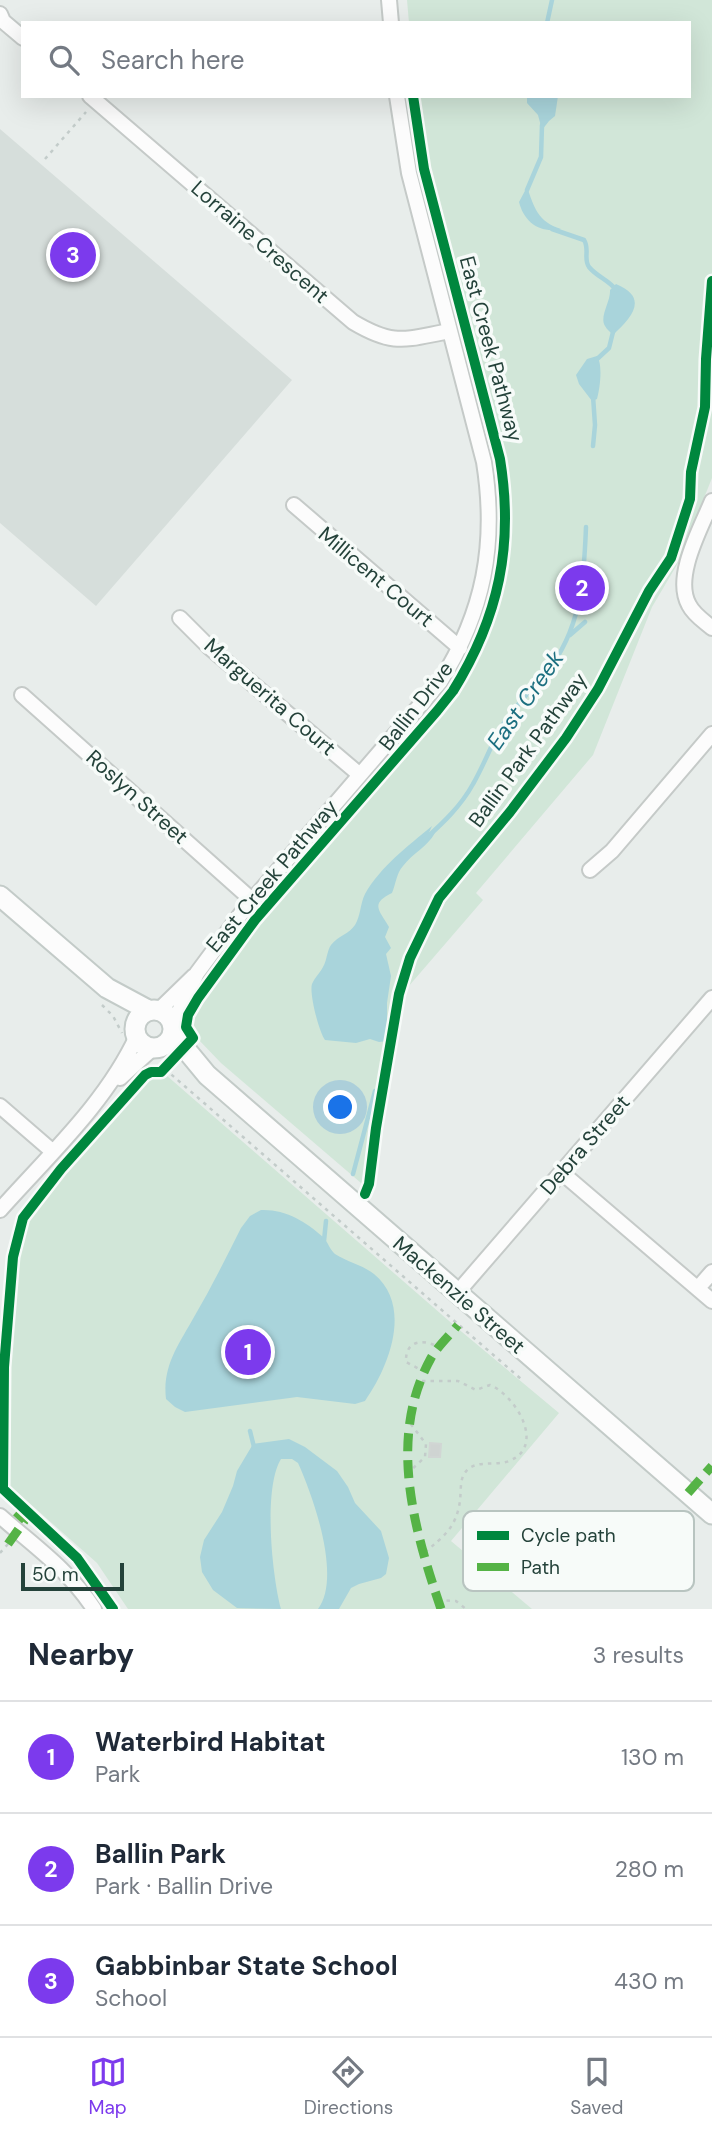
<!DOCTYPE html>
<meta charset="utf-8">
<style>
body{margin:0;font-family:"DM Sans",sans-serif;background:#f6f6f7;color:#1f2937}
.scale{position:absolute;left:21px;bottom:18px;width:103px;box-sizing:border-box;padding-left:7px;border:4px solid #24423a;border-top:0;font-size:19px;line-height:24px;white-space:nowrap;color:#24423a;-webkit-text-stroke:5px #f7fbf9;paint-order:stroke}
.you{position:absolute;left:341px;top:1108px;width:24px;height:24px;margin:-18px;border:5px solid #fff;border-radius:50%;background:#1a73e8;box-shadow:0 0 0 10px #1a73e833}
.badge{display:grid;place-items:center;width:46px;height:46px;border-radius:50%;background:#7c3aed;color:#fff;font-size:23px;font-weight:700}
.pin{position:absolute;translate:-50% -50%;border:4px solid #fff;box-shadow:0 2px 7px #0006}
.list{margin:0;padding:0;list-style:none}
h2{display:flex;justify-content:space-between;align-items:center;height:91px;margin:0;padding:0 28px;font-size:30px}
h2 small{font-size:23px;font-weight:400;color:#747a83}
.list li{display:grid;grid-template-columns:46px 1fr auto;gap:21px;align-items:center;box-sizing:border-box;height:112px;padding:0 28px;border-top:2px solid #e0e1e3}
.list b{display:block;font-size:26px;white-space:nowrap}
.list p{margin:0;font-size:23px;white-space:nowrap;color:#747a83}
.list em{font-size:23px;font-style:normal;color:#747a83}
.icon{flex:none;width:38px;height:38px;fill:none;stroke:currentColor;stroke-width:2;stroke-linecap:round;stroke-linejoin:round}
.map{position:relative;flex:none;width:712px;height:1609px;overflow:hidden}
.search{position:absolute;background:#fff;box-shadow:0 7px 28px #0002;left:21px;right:21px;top:21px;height:77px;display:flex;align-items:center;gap:18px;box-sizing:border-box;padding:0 24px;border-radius:0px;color:#747a83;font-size:26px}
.sheet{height:427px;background:#fff}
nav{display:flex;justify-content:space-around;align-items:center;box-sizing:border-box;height:98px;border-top:2px solid #e0e1e3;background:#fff;font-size:19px;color:#747a83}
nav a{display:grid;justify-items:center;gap:4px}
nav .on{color:#7c3aed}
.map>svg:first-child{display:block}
</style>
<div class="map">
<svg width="712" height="1609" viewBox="0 0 712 1609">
<rect width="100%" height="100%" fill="#e8edeb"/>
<path fill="#d6dedb" d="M 0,129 L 292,380 L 96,606 L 0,523 Z"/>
<path fill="#d1e6d8" d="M 407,0 L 712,0 L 712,478 L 678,563 L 652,607 L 593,755 L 476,893 L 483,900 L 402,994 L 374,1188 L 368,1189 L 221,1063 L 198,1039 L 189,1025 L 197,1007 L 258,923 L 440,714 C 484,652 511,583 508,506 C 507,460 491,415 480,371 C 456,280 427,189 415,96 L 689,96 L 689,23 L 409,23 Z
M 166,1075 L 456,1327 L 559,1413 L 451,1541 L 532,1609 L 128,1609 L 97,1563 L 10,1486 L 9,1371 L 18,1258 L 28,1220 L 141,1083 L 149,1077 Z"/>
<path fill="#a9d4db" d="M 527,96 L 558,96 L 555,116 L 549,121 L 542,130 L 538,115 L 527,103 Z
M 527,187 C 534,207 538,222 561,229 C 540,234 524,222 519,202 Z
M 616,284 C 650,298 631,318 613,335 C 611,332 607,330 605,326 C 599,317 611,301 610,290 Z
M 597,356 C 603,365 600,388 597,399 L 592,401 L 579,384 L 576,375 L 587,359 Z
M 432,826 L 427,837 L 435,833 C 427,847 413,853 403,866 C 396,874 396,884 392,893 C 369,904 380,911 389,927 L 385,937 L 391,948 L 386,954 L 391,976 L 387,1003 L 387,1028 L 390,1038 L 388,1041 L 379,1042 L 370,1039 L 356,1043 L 325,1040 C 319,1032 309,993 312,984 C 315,977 321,972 324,965 C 327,959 327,951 331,945 C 338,936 349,934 355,925 C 361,915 360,904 365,894 C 381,866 408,846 432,826 Z
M 261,1210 C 285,1209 305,1221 323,1237 C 328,1242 330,1250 335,1254 C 347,1262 363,1265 374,1274 C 413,1306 389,1367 365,1401 L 355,1404 L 297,1397 L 185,1412 L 175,1407 L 166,1399 C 162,1366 179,1344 194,1317 C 211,1288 226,1258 241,1228 L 250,1216 Z
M 289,1439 L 305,1447 L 337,1471 L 348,1487 L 355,1503 L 381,1531 L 389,1558 L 386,1574 L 381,1578 L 359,1584 L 351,1588 L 339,1609 L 318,1609 C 342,1577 313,1496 298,1463 L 292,1459 L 281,1459 C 263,1488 272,1576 281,1609 L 237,1608 L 213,1590 L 202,1572 L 200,1557 L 204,1540 L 222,1512 L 233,1486 L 237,1471 L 253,1444 Z"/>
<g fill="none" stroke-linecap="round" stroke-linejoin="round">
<path stroke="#a9d4db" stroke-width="4.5" d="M 547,23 L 552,0
M 527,190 L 541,157 L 542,125
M 552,229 L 584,240 C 590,249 583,259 589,267 C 597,277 609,280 616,290
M 595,361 L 609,348 L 614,328
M 593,396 L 595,425 L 593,446
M 570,635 L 585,622
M 424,840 C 443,823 461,806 473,784 C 484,765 491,745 502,726 C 514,706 531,691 546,673 C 581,630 584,580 586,527
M 353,1174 L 375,1091
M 324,1241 L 326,1221
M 250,1431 L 254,1447"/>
</g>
<path fill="#cfd4d2" stroke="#d1d6d4" stroke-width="2" d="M 430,1443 L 441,1444 L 440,1457 L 429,1457 Z"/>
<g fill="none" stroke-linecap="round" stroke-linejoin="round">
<g stroke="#c5cac8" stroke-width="18">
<path id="street" d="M 389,0 L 391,23
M 0,14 L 3,21 L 23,38
M 90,96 L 353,322 C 395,347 405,339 450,331
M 712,501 C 701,528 673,577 689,605 C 694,615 704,621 712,628
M 294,505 L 460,648
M 180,618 L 209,647 L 360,775
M 22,695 L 252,900
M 590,870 L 612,851 L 712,734
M 159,1010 L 194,976
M 173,1024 L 197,973 L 243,911 L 440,682 C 484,612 497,544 484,462 L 409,173 L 397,96
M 120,1078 L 153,1048
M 0,1106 L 52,1151
M 561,1172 L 712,1301
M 0,1210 C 48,1156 106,1103 137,1036
M 698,1288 L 712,1272
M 457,1293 L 712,998
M 0,1516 C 35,1547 68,1569 94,1609"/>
</g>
<g stroke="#c3cbc8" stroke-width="23">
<path id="secondary" d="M 0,896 L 107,988 L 148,1010
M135 1029a19 19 0 1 1 38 0a19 19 0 1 1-38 0Z
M 174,1029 L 188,1052 L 207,1075 L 712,1514"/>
</g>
<path stroke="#c3ccca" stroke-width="2.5" stroke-dasharray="3.5 5" stroke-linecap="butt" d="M 45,159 L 86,112
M 102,1005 L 113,1016 L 122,1033
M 165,1069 L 521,1379
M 425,1372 L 406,1362 C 405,1341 422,1338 438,1347
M 422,1381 L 458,1381 L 476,1390 L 490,1385 C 515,1395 547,1446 509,1461 C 494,1467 474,1458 464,1474 C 460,1481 461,1492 460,1501 C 456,1528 444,1536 424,1553
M 407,1474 L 425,1457 L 426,1444 L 410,1423
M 0,1553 L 8,1544
M 438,1600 L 456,1601 L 466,1609"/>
<use href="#street" stroke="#fcfcfc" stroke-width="14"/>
<use href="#secondary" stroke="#fcfcfc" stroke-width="19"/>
<path stroke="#55b346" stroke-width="9" stroke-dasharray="18 9" stroke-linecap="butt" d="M 688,1493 L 712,1466
M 8,1544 L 25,1520 L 16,1512
M 441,1609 C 414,1529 387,1438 431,1358 C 438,1346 449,1336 458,1325"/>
<g stroke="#f7fbf9" stroke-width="15">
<path id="cycleway" d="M 365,1194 L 369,1184 L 376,1128 L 399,994 L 410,958 L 439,898 L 510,812 L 566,738 L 598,689 L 649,591 L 671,558 L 690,499 L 691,472 L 705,407 L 706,359 L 712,281
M 113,1609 L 77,1558 L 3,1489 L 4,1367 L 13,1257 L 23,1218 L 61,1169 L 145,1075 L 151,1072 L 161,1072 L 193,1038 L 186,1027 L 188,1015 L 198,998 L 255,920 L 437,711 L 453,691 C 499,617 514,545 500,459 L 424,169 L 413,96"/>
</g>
<use href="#cycleway" stroke="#00873e" stroke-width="10"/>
</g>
<g text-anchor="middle" stroke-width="7" stroke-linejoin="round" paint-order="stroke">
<g font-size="21" fill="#24423a" stroke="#f7fbf9">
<text transform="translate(260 242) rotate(41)" y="7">Lorraine Crescent</text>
<text transform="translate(491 349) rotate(75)" y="7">East Creek Pathway</text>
<text transform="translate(376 577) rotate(40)" y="7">Millicent Court</text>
<text transform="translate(270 697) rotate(41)" y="7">Marguerita Court</text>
<text transform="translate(416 706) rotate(-52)" y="7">Ballin Drive</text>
<text transform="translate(528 750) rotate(-54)" y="7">Ballin Park Pathway</text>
<text transform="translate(137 797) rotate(42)" y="7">Roslyn Street</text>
<text transform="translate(272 876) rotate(-50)" y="7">East Creek Pathway</text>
<text transform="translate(585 1145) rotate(-49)" y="7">Debra Street</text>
<text transform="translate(459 1295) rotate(41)" y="7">Mackenzie Street</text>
</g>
<g font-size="23" font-style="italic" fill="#1c6f80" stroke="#f7fbf9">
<text transform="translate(525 700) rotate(-55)" y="8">East Creek</text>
</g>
</g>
<rect x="463" y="1511" width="231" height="80" rx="10" fill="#f7fbf9" stroke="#b8c4c0" stroke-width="2"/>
<rect x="477" y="1531" width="32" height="9" fill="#00873e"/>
<rect x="477" y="1563" width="32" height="8" fill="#55b346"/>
<g font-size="19" fill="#24423a">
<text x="521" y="1542">Cycle path</text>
<text x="521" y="1574">Path</text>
</g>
</svg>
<div class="scale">50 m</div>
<div class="you"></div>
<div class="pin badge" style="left:248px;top:1352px">1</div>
<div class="pin badge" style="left:582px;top:588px">2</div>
<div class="pin badge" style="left:73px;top:255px">3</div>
<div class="search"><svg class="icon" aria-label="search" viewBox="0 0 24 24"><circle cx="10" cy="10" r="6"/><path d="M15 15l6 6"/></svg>Search here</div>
</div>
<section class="sheet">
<h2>Nearby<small>3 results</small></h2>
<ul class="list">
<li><span class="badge">1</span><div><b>Waterbird Habitat</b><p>Park</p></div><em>130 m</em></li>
<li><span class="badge">2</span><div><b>Ballin Park</b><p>Park · Ballin Drive</p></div><em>280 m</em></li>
<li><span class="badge">3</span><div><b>Gabbinbar State School</b><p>School</p></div><em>430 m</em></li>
</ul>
</section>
<nav>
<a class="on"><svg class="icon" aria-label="map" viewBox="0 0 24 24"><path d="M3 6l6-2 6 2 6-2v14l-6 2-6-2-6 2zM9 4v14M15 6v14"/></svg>Map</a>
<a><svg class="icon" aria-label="directions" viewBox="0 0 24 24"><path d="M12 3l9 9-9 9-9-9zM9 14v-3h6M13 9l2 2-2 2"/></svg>Directions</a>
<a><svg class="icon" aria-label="saved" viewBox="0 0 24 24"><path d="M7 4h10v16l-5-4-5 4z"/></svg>Saved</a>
</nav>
